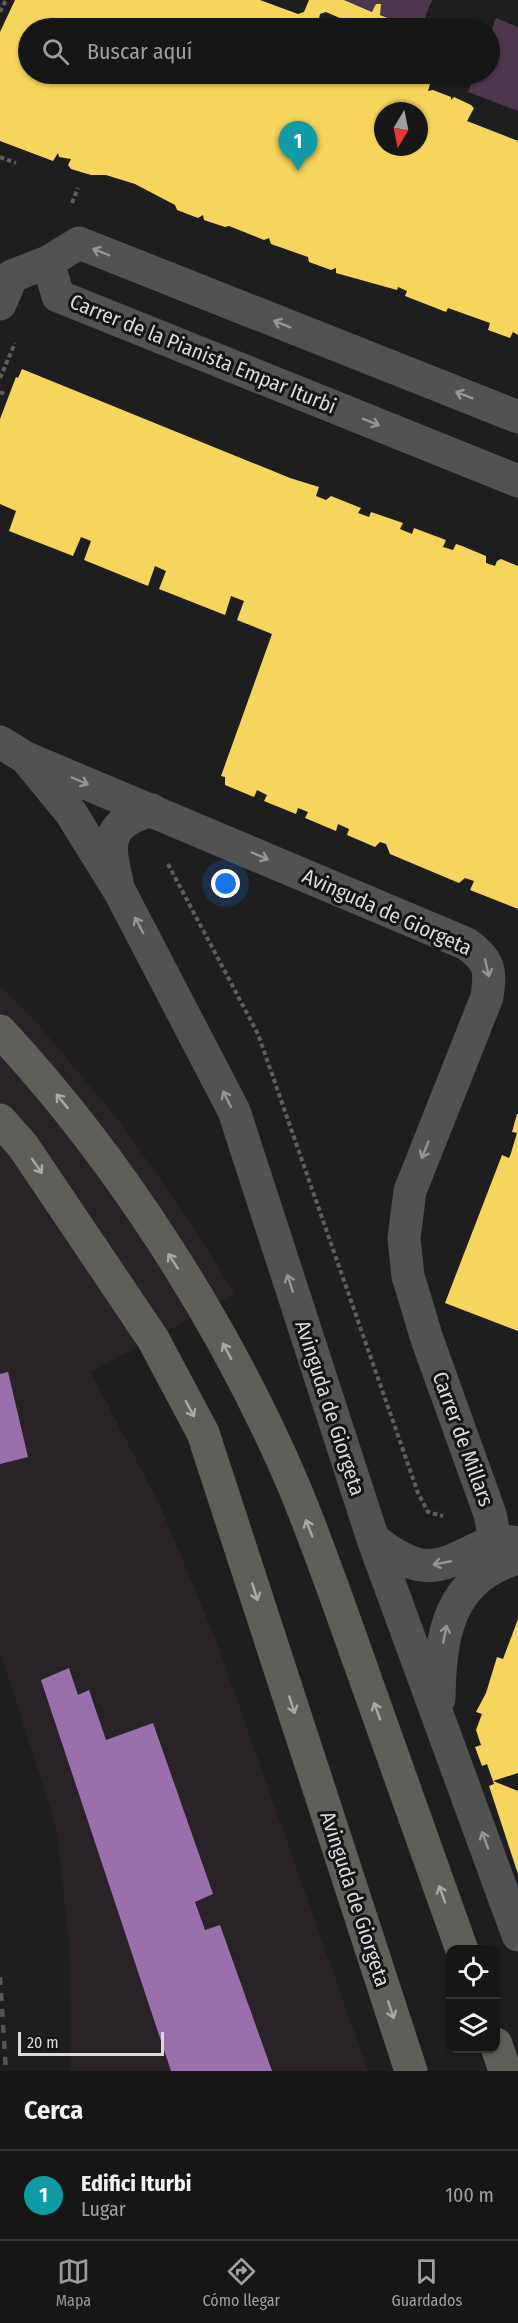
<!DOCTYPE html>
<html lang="es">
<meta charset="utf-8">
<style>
body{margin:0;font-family:"Fira Sans Condensed",sans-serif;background:#232323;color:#f1f3f6}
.controls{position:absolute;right:18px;bottom:18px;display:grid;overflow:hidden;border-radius:12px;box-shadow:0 2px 4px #0004}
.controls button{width:54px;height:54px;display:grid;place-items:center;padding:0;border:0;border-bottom:2px solid #353535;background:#161616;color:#f1f3f6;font:30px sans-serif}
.compass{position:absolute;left:374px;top:102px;width:54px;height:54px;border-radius:50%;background:#161616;box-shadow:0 2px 4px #0004;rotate:190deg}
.scale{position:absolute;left:18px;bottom:15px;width:146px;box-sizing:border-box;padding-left:6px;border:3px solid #dcdbdc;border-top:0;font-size:16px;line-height:21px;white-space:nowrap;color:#dcdbdc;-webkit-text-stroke:4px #161416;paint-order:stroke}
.you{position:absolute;left:226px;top:884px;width:21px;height:21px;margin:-15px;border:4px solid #fff;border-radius:50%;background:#1a73e8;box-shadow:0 0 0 9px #1a73e833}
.badge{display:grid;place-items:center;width:39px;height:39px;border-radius:50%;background:#9a999a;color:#fff;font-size:20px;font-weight:700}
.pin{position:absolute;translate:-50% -50px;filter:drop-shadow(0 2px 3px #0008)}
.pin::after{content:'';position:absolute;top:32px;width:21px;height:18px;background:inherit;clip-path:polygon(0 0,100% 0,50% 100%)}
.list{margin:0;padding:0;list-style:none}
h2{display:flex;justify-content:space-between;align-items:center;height:78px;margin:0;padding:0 24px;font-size:26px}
h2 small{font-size:20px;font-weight:400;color:#9e9fa1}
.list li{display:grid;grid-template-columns:39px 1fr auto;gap:18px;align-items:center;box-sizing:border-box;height:90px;padding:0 24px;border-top:2px solid #353535}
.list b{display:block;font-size:22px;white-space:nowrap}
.list p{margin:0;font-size:20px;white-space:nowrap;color:#9e9fa1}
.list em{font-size:20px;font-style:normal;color:#9e9fa1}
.icon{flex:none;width:33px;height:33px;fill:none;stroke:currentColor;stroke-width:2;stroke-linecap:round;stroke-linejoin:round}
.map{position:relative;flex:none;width:518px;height:2071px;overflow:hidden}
.search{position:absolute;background:#161616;box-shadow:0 2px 4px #0004;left:18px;right:18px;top:18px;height:66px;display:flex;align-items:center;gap:15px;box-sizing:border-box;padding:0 21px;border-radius:33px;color:#9e9fa1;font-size:22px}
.sheet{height:168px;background:#161616}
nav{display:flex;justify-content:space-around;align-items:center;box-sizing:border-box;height:84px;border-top:2px solid #353535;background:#161616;font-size:16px;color:#9e9fa1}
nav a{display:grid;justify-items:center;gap:3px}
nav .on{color:#9a999a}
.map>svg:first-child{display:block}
</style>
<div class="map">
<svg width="518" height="2071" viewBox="0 0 518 2071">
<rect width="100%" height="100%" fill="#1e1e1e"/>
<path fill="#292328" d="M 0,986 L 32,1017 L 121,1123 L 196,1231 L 235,1294 L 91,1372 L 161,1508 L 216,1640 L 368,2071 L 71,2071 L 70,1953 L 57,1830 L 0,1651 Z"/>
<path fill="#4e364d" d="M 344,0 L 432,0 L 421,28 L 414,28 Z
M 496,18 L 518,27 L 518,111 L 468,92 L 475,74 L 490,74 L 490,35 Z"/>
<path fill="#f6d55c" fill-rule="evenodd" d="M 15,0 L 260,0 L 298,14 L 304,12 L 309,0 L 344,0 L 372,12 L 376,4 L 381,4 L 380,15 L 414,28 L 350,28 L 349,22 L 326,12 L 320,14 L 317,28 L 28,28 L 28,74 L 433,74 L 428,91 L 433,90 L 451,97 L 451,100 L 454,97 L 471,105 L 474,108 L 467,121 L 518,141 L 518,335 L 513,332 L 510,338 L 488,330 L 490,323 L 448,308 L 446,312 L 405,296 L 407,291 L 398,287 L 397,290 L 336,273 L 336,268 L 331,270 L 309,262 L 308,257 L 271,244 L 269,238 L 264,240 L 229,226 L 225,227 L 204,220 L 203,215 L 198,218 L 177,210 L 175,205 L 135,184 L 106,175 L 91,175 L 71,169 L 68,165 L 71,159 L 59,157 L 58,153 L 53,161 L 0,141 L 0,32 ZM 383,111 L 419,111 L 419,147 L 383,147 Z
M 22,369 L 290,478 L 319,487 L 316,496 L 326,500 L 331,496 L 361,508 L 358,513 L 369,517 L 371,512 L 403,523 L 400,529 L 412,534 L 414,528 L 446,540 L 443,547 L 453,550 L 456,544 L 462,546 L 486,556 L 486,563 L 495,566 L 497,561 L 501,559 L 518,566 L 518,909 L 470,890 L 474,881 L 465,878 L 459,883 L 390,854 L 386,844 L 380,842 L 375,847 L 347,835 L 349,829 L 338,824 L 336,831 L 305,818 L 308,812 L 298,808 L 296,814 L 264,801 L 267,795 L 257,790 L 254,797 L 225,785 L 225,777 L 221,776 L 272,634 L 237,620 L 244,601 L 231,596 L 225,615 L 159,589 L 166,571 L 155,566 L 148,586 L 84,560 L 91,541 L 81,537 L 73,556 L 9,531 L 16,511 L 0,504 L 0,419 L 16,377 L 18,378 Z
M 517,1114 L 518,1114 L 518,1331 L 445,1303 L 502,1155 L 509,1158 L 511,1153 L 517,1133 L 512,1132 Z
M 518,1619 L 518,1773 L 493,1781 L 487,1764 L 482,1766 L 475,1747 L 481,1745 L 476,1730 L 482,1714 L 476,1712 L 486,1693 L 497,1657 L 503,1659 Z
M 493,1781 L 518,1791 L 518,1874 L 489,1786 L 494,1784 Z"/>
<path fill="#9970ab" d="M 8,1372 L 28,1457 L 0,1464 L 0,1374 Z
M 69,1668 L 78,1695 L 89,1690 L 106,1740 L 153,1723 L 213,1894 L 195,1902 L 205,1930 L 220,1925 L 272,2071 L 171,2071 L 41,1680 Z"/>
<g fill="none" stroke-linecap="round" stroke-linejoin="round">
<path stroke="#5e5e5e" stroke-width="4" stroke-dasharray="4.5 3" stroke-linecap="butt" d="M 0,12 L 6,0
M 0,157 L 16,163
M 72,203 L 78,188
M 0,378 L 15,343
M 0,392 L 5,394
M 168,864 L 258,1034 L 418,1493 L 428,1512 L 443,1516"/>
<path stroke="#525252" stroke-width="33" d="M 48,262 L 58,296 L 518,481
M 0,304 L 12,276 L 48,262 L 79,243 L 518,417
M 0,742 L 26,758 L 467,944 C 490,962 491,969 487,997 L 410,1191 L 404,1238 L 408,1276 L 427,1339 L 490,1514 L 495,1540 L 518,1543
M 26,758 L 71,813 L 120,892 L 234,1111 L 373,1539 L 518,1935
M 117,881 C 106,840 108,823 152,810
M 373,1539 C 426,1581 439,1567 495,1540
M 439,1699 C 440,1636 448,1578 518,1558"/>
<path stroke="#5f5f59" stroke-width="33" d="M 0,1031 C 119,1159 224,1323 293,1484 C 319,1546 341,1611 364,1675 C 396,1766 429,1858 462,1950
M 0,1120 L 23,1146 L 153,1339 L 203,1433 L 411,2071
M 496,2044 L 505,2071"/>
<path stroke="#565656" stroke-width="4.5" stroke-dasharray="8 8" stroke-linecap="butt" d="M 0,1977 L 6,2071"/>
</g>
<defs><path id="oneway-shaft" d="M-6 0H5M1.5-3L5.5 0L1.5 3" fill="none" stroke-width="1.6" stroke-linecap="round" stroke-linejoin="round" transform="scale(1.5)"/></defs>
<g stroke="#979697">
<use href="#oneway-shaft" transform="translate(101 252) rotate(-158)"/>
<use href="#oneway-shaft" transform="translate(282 324) rotate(-158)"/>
<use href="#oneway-shaft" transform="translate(464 395) rotate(-158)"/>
<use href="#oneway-shaft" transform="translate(371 422) rotate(22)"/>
<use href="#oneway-shaft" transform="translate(80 781) rotate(23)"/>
<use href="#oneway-shaft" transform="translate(260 856) rotate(23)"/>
<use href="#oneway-shaft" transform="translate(139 925) rotate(-118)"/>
<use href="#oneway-shaft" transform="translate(487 968) rotate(77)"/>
<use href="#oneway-shaft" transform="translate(227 1099) rotate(-117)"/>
<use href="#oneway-shaft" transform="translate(425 1150) rotate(112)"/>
<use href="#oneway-shaft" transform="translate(290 1283) rotate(-108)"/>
<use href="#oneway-shaft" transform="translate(442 1563) rotate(169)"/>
<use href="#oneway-shaft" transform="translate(445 1634) rotate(-79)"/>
<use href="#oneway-shaft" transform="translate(485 1840) rotate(-110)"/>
</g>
<g stroke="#aaa9a8">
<use href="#oneway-shaft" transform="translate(62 1101) rotate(-129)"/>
<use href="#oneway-shaft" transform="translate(37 1166) rotate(55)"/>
<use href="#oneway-shaft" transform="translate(173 1261) rotate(-123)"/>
<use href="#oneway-shaft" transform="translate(227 1351) rotate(-118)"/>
<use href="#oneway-shaft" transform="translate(190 1409) rotate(62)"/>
<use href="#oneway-shaft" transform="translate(309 1528) rotate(-111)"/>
<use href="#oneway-shaft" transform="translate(255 1592) rotate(72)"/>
<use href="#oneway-shaft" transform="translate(292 1705) rotate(72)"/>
<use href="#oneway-shaft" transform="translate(377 1711) rotate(-110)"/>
<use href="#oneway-shaft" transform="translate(442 1894) rotate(-110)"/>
<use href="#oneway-shaft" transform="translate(391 2010) rotate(72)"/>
</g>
<g text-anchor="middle" stroke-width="6" stroke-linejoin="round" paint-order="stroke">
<g font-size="21" fill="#dcdbdc" stroke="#161416">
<text transform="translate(203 354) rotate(22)" y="7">Carrer de la Pianista Empar Iturbi</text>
<text transform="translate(387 912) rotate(24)" y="7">Avinguda de Giorgeta</text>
<text transform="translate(330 1408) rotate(72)" y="7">Avinguda de Giorgeta</text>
<text transform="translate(463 1439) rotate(70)" y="7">Carrer de Millars</text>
<text transform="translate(355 1899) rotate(72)" y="7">Avinguda de Giorgeta</text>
</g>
</g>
</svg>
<div class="controls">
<button><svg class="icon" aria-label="locate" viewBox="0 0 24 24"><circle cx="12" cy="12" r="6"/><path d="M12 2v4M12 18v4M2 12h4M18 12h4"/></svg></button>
<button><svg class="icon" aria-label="layers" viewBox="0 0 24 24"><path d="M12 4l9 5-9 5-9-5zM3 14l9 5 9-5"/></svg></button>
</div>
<svg class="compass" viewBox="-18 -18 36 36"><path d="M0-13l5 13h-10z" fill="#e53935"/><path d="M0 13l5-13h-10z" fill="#9e9fa1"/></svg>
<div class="scale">20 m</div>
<div class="you"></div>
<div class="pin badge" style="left:298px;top:171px;background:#0f9aa8">1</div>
<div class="search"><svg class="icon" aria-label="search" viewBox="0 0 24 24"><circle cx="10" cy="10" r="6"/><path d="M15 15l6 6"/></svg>Buscar aquí</div>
</div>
<section class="sheet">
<h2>Cerca<small></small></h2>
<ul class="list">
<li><span class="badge" style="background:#0f9aa8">1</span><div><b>Edifici Iturbi</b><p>Lugar</p></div><em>100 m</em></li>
</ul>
</section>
<nav>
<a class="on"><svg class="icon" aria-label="map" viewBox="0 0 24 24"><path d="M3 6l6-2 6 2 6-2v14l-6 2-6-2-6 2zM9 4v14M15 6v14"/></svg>Mapa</a>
<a><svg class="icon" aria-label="directions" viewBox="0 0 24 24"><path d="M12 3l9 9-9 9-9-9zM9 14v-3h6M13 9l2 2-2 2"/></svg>Cómo llegar</a>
<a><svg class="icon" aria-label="saved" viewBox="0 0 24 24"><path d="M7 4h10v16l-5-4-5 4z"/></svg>Guardados</a>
</nav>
